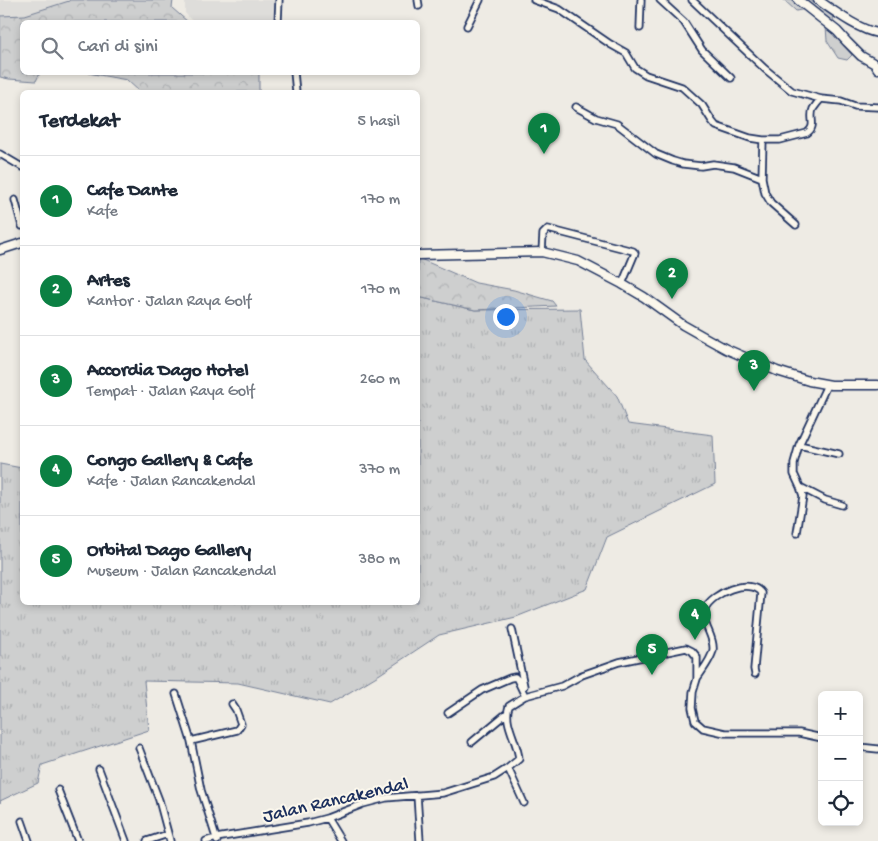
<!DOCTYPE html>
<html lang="id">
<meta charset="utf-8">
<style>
body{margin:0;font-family:"Gochi Hand",sans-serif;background:#f6f6f7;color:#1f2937}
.controls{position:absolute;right:15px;bottom:15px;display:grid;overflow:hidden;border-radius:8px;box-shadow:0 2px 8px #0003}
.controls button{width:45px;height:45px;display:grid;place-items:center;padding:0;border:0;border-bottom:1px solid #e0e1e3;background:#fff;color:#1f2937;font:25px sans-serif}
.you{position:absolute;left:505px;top:316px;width:18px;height:18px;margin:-12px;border:4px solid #fff;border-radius:50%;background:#1a73e8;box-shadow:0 0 0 8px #1a73e833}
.badge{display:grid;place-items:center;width:32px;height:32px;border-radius:50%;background:#0b8043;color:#fff;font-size:16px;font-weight:700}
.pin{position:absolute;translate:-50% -41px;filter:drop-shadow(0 1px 2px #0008)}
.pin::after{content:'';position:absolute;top:26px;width:18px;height:15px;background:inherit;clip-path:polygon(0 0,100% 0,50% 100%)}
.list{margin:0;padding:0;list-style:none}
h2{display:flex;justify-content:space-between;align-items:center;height:65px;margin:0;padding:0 20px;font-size:21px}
h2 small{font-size:16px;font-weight:400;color:#747a83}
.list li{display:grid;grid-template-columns:32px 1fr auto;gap:15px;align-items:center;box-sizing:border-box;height:90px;padding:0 20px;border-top:1px solid #e0e1e3}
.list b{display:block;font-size:19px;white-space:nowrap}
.list p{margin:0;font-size:16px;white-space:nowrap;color:#747a83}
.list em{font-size:16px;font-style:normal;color:#747a83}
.icon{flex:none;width:28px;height:28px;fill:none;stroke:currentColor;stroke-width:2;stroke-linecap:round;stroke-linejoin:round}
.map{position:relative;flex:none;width:878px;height:841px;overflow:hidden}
.search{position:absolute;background:#fff;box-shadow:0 2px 8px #0003;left:20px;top:20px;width:400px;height:55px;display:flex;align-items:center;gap:12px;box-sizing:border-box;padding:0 18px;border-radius:8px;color:#747a83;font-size:19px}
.panel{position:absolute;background:#fff;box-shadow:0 2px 8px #0003;left:20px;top:90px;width:400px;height:515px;border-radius:8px}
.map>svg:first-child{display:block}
</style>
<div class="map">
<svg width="878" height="841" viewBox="0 0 878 841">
<defs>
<pattern id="grass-tufts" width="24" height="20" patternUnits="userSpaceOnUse" patternTransform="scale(1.25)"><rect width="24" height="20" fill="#cecfcf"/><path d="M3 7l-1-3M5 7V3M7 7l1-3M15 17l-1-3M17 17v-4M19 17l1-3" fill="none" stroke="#b0b2b4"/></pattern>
<pattern id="forest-crowns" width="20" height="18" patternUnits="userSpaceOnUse" patternTransform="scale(1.25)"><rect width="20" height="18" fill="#cecfcf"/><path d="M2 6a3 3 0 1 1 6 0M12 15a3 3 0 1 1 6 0" fill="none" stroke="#b0b2b4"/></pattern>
</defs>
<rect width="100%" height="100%" fill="#eeebe4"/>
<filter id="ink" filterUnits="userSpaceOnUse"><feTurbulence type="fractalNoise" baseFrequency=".02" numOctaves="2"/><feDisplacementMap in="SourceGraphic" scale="10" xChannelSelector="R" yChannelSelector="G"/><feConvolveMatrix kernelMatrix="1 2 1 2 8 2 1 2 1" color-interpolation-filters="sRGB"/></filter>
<g filter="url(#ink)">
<path fill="#deddda" d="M 0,0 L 80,0 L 0,25 Z
M 185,0 L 278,0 L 277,21 L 221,22 L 191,20 L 185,13 Z"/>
<path fill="url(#grass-tufts)" stroke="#747f96" d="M 418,297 L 475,310 L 580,309 L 585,360 L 617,396 L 628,424 L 713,435 L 715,484 L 607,537 L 587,589 L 516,617 L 439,635 L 380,674 L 330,704 L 238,683 L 144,681 L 149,730 L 42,765 L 38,783 L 0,801 L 0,803 L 0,464 L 22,468 L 22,602 L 418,602 Z"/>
<path fill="url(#forest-crowns)" stroke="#747f96" d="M 70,0 L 173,0 L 172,8 L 188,22 L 191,22 L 22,22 L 22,72 L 40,73 L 36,81 L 9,79 L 0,77 L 0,16 L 25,15 L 69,1 Z
M 784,0 L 810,0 L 833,17 C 835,36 840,41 852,55 L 847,60 L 838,58 L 827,41 L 826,26 L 806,9 L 796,11 Z
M 88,73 L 259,73 L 259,92 L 140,92 L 127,80 Z
M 418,258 L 476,283 L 514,290 L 552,301 L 556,306 L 475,310 L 418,297 Z"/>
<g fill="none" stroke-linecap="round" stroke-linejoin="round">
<g stroke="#1b2f5e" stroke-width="9">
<path id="street" d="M 418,0 L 419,6
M 534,0 L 559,9 L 610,44 L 626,53 L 635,68 L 646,75 L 682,87 L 702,105 L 712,121 L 716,126 L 750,138 L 763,140 L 780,140 L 807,133 C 817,126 809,118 813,109 C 815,106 818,102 821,99
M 660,0 L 684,22 L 702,50 L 731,78
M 692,0 L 765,69 L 792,91 L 821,99 L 841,101 L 855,106 L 878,107
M 278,22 L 279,0
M 467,26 L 480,0
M 640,28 L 641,0
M 294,72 L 296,92
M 576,107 L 596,118 L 617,124 L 656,154 L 673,161 L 683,164 L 701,166 L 713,164 L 734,167 L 762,178 L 763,140
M 0,154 L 22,167
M 762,178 L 765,193 L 771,203 L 796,225
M 15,200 L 22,226
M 542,252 L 543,234 L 548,229 L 633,251 L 635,253 L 622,284
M 799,445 L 839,454
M 800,487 L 825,500 L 842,505
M 797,533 L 803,496 L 800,487 L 794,474 L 794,463 L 799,445 L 827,385
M 512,629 L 524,686
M 698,677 C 702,671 712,658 713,650 C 715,636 700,623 705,609 C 711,593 750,577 761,593 L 754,669 L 755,674
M 176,694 L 191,741 L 201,790 L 217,841
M 448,713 L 482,690 L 510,678 L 515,677 L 517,679 L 525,696
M 191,741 L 237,730 L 241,724 L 236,710 L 232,704
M 472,742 L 507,713
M 859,747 L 878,749
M 139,748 L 159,800 L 170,841
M 508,768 L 524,803
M 99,769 L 126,841
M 58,790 L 78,841
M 417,795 L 420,841
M 327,818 L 341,841
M 22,821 L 29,841
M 147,841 L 168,834
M 206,841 L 216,838 L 308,823 L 327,818 L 363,804 L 386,798 L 443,793 L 494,777 L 508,768 L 519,759 C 518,742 503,723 509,706 L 525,696 L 562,686 L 582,675 L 619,662 L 686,648 L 692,651 L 697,657 L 697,679 L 693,692 L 692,708 L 695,721 L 703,728 L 725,733 L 799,733 L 822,738"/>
</g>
<g stroke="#1b2f5e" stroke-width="11">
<path id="secondary" d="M 798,0 L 837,31 L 847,42 L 861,56 L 875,64 L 878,69
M 818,0 C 834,11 859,30 878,33
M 0,250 L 22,243
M 418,255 L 542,252 L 578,261 L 622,284 L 644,297 L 683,325 L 706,338 L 726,349 L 777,371 L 809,381 L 831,385 L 878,385"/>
</g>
<use href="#street" stroke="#fbf7ec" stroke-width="5.5"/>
<use href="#secondary" stroke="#fbf7ec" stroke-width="8"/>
</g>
</g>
<g text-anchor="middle" stroke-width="4" stroke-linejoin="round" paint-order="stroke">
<g font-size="19" fill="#1b2f5e" stroke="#fbf7ec">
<text transform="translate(335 798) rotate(-13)" y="7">Jalan Rancakendal</text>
</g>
</g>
</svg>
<div class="controls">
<button>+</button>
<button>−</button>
<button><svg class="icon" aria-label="locate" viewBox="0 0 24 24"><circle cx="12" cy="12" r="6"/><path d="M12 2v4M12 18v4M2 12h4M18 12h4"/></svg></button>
</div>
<div class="you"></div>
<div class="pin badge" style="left:544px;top:154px">1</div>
<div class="pin badge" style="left:672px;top:299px">2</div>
<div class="pin badge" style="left:754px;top:391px">3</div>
<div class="pin badge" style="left:695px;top:640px">4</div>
<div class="pin badge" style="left:652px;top:675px">5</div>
<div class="search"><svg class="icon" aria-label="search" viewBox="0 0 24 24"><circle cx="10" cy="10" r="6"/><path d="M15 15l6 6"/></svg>Cari di sini</div>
<section class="panel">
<h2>Terdekat<small>5 hasil</small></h2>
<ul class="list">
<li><span class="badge">1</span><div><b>Cafe Dante</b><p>Kafe</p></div><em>170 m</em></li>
<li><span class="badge">2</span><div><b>Artes</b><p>Kantor · Jalan Raya Golf</p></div><em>170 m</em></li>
<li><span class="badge">3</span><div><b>Accordia Dago Hotel</b><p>Tempat · Jalan Raya Golf</p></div><em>260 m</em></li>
<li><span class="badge">4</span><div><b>Congo Gallery &amp; Cafe</b><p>Kafe · Jalan Rancakendal</p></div><em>370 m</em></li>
<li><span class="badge">5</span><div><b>Orbital Dago Gallery</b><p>Museum · Jalan Rancakendal</p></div><em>380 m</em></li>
</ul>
</section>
</div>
